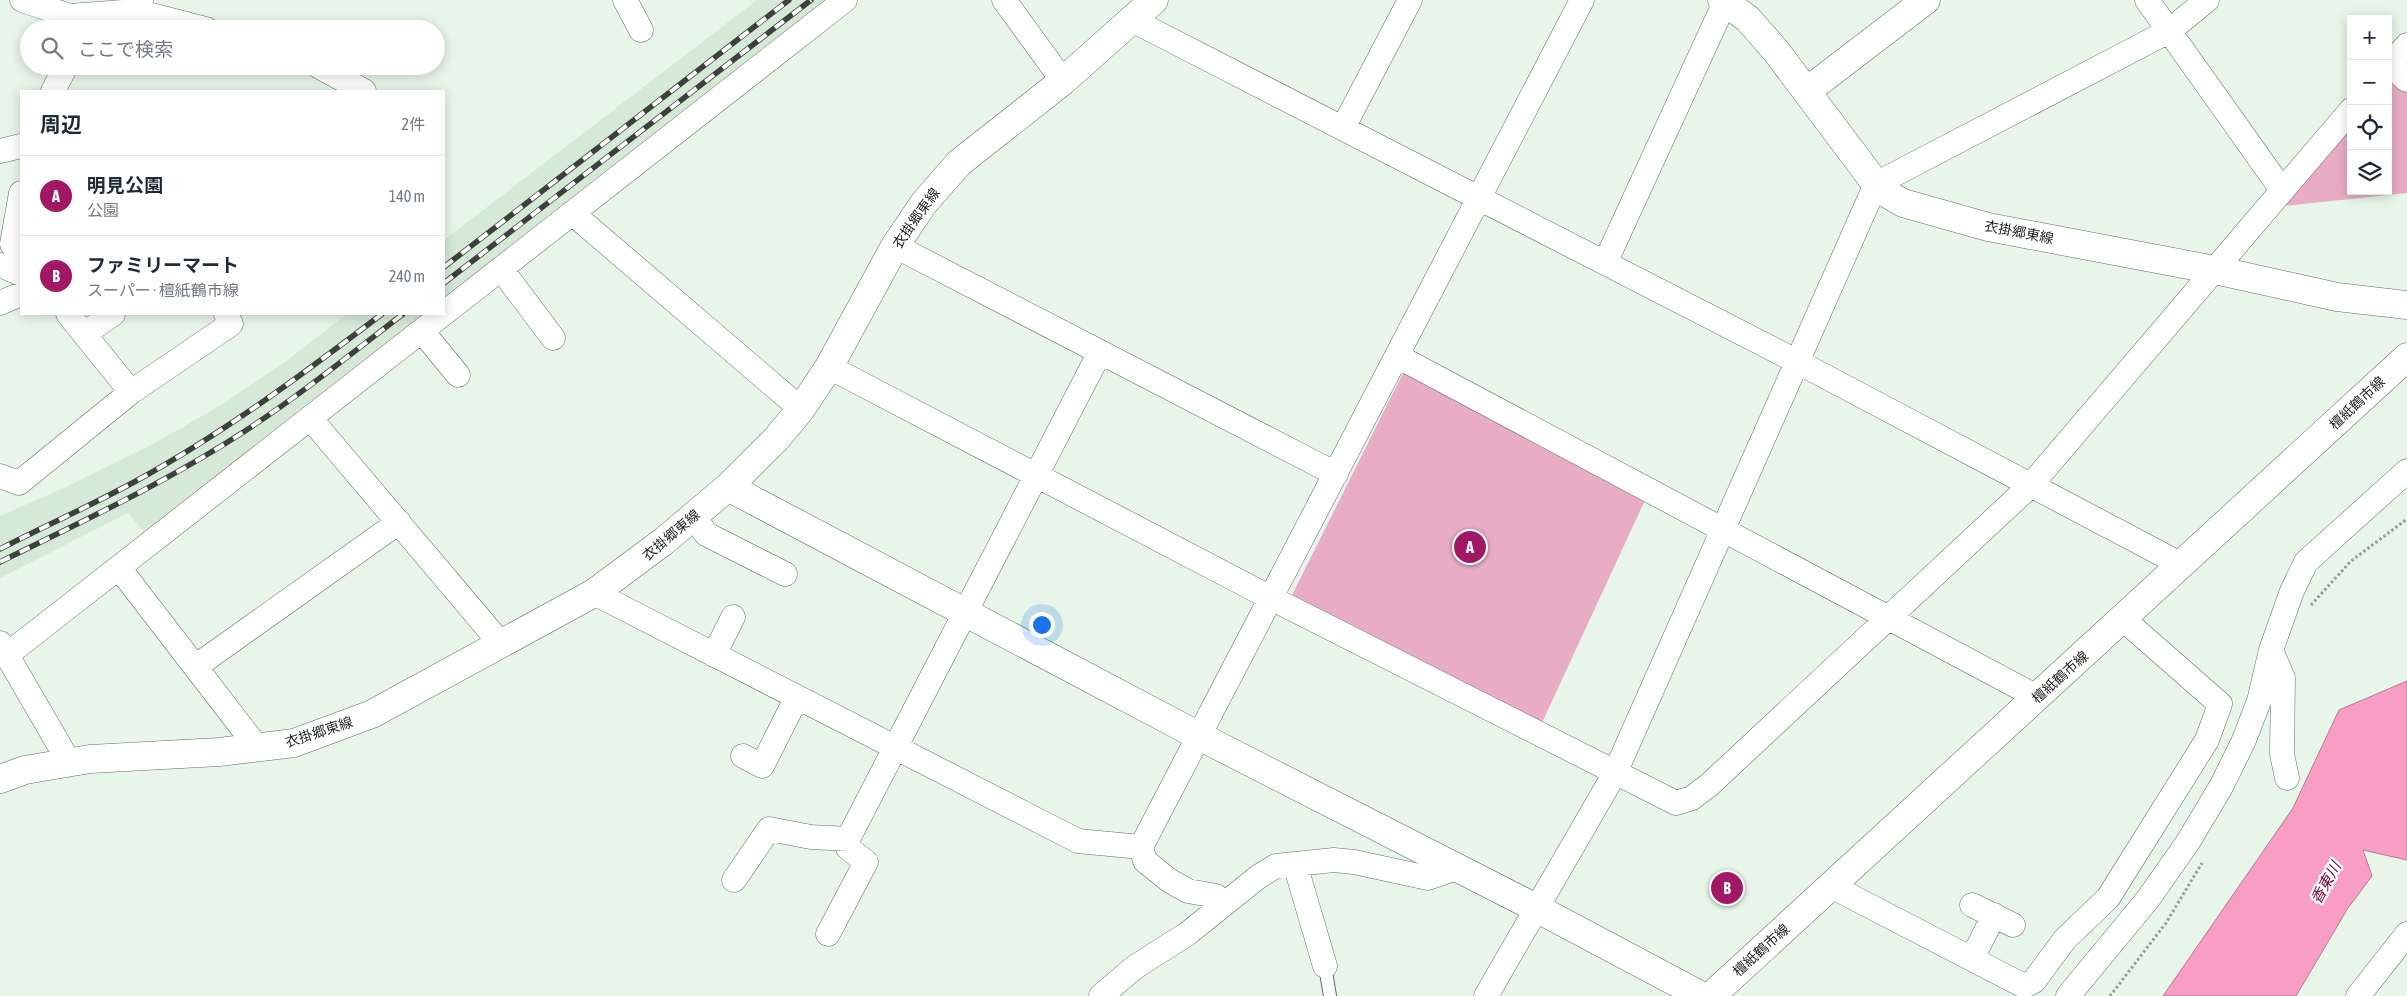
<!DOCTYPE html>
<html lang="ja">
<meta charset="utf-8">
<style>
body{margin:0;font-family:"Asap Condensed","Noto Sans JP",sans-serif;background:#f6f6f7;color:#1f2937}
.controls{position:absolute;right:15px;top:15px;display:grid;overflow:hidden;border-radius:0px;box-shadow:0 2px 12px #0003}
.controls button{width:45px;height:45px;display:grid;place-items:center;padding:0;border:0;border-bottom:1px solid #e0e1e3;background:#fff;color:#1f2937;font:25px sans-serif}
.you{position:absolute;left:1041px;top:624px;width:18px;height:18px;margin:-12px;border:4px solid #fff;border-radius:50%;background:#1a73e8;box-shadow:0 0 0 8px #1a73e833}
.badge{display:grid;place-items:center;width:32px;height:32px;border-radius:50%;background:#a11864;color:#fff;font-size:16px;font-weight:700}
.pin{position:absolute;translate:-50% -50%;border:2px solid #fff;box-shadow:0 1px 5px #0006}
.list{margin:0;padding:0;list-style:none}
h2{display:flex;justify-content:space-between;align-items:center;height:65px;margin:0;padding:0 20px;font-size:21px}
h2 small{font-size:16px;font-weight:400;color:#747a83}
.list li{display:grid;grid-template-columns:32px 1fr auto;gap:15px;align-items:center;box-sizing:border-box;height:80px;padding:0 20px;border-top:1px solid #e0e1e3}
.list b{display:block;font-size:19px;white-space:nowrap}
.list p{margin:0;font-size:16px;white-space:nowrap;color:#747a83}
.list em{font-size:16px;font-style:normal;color:#747a83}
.icon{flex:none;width:28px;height:28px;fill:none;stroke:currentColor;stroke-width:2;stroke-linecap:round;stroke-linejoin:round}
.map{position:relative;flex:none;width:2407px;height:996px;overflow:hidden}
.search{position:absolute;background:#fff;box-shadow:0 2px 12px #0003;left:20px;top:20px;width:425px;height:55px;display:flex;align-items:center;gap:12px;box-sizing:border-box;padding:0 18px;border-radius:28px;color:#747a83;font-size:19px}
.panel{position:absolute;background:#fff;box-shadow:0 2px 12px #0003;left:20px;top:90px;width:425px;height:225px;border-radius:0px}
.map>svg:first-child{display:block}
</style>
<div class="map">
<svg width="2407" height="996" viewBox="0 0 2407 996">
<rect width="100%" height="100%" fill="#e7f6e8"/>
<path fill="#d5e9d6" d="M 757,0 L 828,0 L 444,298 L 444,240 Z
M 347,314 L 423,314 L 144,532 L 128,513 L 0,578 L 0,516 L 66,487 L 155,443 L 221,405 L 285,362 Z"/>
<path fill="#e8adc5" d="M 2397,74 L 2407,83 L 2407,193 L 2284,206 L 2351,128 L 2351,191 L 2388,191 L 2388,85 Z
M 1405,369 L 1646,498 L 1540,727 L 1291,597 Z"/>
<path fill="#f89ec4" stroke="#b77992" d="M 2407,681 L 2407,860 L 2363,850 L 2372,876 L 2348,908 L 2296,996 L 2163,996 L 2293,808 L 2339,710 Z"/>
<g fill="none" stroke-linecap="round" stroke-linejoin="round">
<g stroke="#606d61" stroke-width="14">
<path id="lane" d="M 1325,966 L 1330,996"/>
</g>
<g stroke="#606d61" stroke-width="25">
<path id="street" d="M 22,0 L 70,16 L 69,29
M 625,0 L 641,30
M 1004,0 L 1063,81
M 2147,0 L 2282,190
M 136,11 L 206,29
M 70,16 L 136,11 L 141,0
M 1130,19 L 1796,361 L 2182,565
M 2389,65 L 2407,80
M 318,66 L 364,91
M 2388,67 L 2407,45
M 53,91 L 66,66
M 1343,128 L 1410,0
M 0,151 L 21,146
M 21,193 L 12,244 L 21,256
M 572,213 L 801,409
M 895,246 L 1336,474
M 1605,263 L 1725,2
M 0,265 L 21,274
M 501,269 L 553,338
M 0,303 L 21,294
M 68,314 L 131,392
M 422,331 L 458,375
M 84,334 L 113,314
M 1397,356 L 2037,697
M 829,367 L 1271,598 L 1676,803 L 1692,798 L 1709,785 L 2031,485 L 2351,110
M 310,418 L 502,645
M 0,476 L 19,483 L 131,392 L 231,324 L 226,314
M 694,516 L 706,534 L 785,574
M 119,568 L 257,747
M 594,593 L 1078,841 L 1141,847 L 1582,0
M 0,643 L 69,762
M 2271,650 L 2283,678 L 2282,754 L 2287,778
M 8,654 L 845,0
M 714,655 L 733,617
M 195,667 L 399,522
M 743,756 L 762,766 L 797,697
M 1141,847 L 1145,861 L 1170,881 L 1188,891 L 1216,896 L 1224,903
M 1295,864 L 1325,966
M 734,880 L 769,829 L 811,837 L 848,839
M 1831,886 L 2024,986 L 2034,981 L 2065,939 L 2108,898 L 2207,740 L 2220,704 L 2123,619
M 1972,905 L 2013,925
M 828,934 L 866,862 L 848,848 L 848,839 L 1100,352
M 1972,959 L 1994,915
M 1101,996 L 1135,967 L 1187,934 L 1258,877 L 1276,866 L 1334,860 L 1354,862 L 1428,878 L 1457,868
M 1486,996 L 1615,773 L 1876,184 L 2169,31 L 2207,0
M 2068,996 L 2148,899 L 2188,842 L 2222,785 L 2244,740 L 2259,701 L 2271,650 L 2292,591 L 2306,562 L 2407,471
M 2358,996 L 2407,934"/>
</g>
<g stroke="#606d61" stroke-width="29">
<path id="secondary" d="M 1722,0 L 1748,19 L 1776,51 L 1876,184 L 1884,192 L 1903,203 L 1988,227 L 2215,270 L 2337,297 L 2407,305
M 1807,91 L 1926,0
M 728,487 L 1199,736 L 1538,909 L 1702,996
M 0,779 L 25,770 L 90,759 L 219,752 L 294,743 L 372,714 L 594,593 L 664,541 L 728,487 L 777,438 L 801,409 L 829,367 L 895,246 L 924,203 L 959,163 L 1063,81 L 1154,0
M 1711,996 L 2407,357"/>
</g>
<path stroke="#939e94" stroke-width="3" stroke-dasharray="2.5 2.5" stroke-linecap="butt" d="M 2311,605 L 2351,561 L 2407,519
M 2110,996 L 2166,923 L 2202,863"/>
<use href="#lane" stroke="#fff" stroke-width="12"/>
<use href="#street" stroke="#fff" stroke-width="24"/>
<use href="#secondary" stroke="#fff" stroke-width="28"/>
<g stroke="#3b413b" stroke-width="5.5">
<path id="rail" d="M 444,267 L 789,0
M 444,283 L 811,0
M 0,549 C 45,526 92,505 136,481 C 224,433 303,374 382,314
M 0,562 C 83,521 167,482 245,431 C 300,395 351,354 403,314"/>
</g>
<use href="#rail" stroke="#fff" stroke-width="4" stroke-dasharray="11" stroke-linecap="butt"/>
</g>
<g text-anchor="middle" stroke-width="4.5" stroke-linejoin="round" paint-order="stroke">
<g font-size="14" fill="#1e231e" stroke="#fff">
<text transform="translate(916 218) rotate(-55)" y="5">衣掛郷東線</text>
<text transform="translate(2019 232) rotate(11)" y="5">衣掛郷東線</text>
<text transform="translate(2357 403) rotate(-43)" y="5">檀紙鶴市線</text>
<text transform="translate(671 535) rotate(-40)" y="5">衣掛郷東線</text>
<text transform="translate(2060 677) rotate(-42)" y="5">檀紙鶴市線</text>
<text transform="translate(319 732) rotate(-18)" y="5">衣掛郷東線</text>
<text transform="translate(1761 950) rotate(-42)" y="5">檀紙鶴市線</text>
</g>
<g font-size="15" font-style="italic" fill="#6f0242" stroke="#fff">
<text transform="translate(2326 883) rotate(-61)" y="5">香東川</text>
</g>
</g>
</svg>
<div class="controls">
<button>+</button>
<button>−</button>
<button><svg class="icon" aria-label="locate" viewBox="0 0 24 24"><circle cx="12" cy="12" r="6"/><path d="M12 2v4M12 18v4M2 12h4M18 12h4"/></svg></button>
<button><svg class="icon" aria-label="layers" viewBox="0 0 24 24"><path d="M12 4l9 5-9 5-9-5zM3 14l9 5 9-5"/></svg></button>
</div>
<div class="you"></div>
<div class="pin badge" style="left:1470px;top:547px">A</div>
<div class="pin badge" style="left:1727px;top:888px">B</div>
<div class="search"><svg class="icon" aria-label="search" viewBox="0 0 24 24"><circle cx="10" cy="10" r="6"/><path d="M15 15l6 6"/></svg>ここで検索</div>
<section class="panel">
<h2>周辺<small>2件</small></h2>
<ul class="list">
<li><span class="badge">A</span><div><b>明見公園</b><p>公園</p></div><em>140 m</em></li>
<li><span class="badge">B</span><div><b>ファミリーマート</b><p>スーパー · 檀紙鶴市線</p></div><em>240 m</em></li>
</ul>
</section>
</div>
